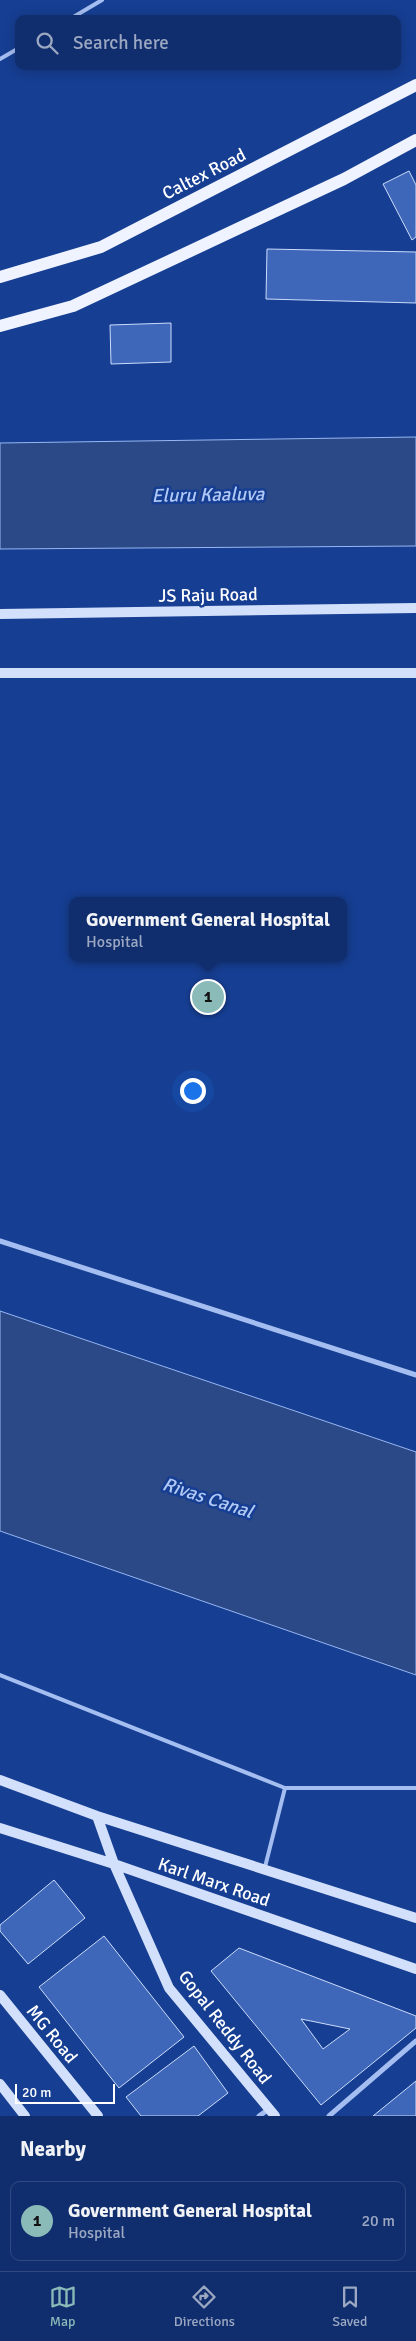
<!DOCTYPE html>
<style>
body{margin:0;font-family:Signika,sans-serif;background:#193673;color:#f1f3f6}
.scale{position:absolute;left:15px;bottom:12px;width:100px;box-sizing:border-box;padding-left:5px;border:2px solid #fff;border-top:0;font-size:14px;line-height:18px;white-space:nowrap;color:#fff;-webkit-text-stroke:4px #163e92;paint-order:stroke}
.you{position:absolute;left:192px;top:1090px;width:18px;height:18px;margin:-12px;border:4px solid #fff;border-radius:50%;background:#1a73e8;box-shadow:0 0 0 8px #1a73e833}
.badge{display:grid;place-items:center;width:32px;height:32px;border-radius:50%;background:#8bbbb9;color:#111;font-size:16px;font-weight:700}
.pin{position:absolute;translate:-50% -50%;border:2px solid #fff;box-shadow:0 1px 5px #0006}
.popup{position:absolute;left:69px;top:897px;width:278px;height:65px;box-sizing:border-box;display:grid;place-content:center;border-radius:10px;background:#102e6e;filter:drop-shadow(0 1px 4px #0005);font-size:16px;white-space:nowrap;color:#9ca8c2}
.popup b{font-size:19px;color:#f1f3f6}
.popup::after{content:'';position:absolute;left:50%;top:100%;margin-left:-10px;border:10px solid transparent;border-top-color:#102e6e}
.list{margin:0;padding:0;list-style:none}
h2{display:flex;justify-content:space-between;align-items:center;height:65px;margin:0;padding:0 20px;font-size:21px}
h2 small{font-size:16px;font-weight:400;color:#9ca8c2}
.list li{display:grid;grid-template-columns:32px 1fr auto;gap:15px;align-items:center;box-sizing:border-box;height:80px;margin:0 10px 10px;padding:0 10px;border:1px solid #304a81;border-radius:10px}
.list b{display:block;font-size:19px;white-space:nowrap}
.list p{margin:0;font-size:16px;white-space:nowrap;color:#9ca8c2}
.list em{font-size:16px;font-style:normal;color:#9ca8c2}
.icon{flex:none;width:28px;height:28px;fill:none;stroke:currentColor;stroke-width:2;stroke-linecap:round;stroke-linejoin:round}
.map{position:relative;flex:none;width:416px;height:2116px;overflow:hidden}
.search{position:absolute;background:#102e6e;box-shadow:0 2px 12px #0003;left:15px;right:15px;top:15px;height:55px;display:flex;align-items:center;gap:12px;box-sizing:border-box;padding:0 18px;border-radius:10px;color:#9ca8c2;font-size:19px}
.sheet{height:155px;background:#102e6e}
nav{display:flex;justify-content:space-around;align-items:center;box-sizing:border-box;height:70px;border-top:1px solid #304a81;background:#102e6e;font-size:14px;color:#9ca8c2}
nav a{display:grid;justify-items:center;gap:2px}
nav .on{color:#8bbbb9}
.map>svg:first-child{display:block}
</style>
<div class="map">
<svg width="416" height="2116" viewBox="0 0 416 2116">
<rect width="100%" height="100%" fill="#163e92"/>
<path fill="#2b4887" stroke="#97b7f3" d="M 416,437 L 416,546 L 0,549 L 0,443 Z
M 0,1311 L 416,1452 L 416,1675 L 0,1531 Z"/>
<path fill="#3e67ba" stroke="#cbdcfc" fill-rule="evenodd" d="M 409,171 L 416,185 L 416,237 L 412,240 L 383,184 Z
M 267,249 L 416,252 L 416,303 L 266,299 Z
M 171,323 L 171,362 L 111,364 L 110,325 Z
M 54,1880 L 85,1918 L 28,1964 L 0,1931 L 0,1925 Z
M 104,1936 L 184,2037 L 119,2088 L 39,1987 Z
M 239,1948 L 416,2016 L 416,2028 L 321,2105 L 211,1971 ZM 301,2019 L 350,2029 L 323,2049 Z
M 194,2046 L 228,2093 L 198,2116 L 141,2116 L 126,2097 Z
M 416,2081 L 416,2116 L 373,2116 Z"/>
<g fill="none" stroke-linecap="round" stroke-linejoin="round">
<path stroke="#a5bef1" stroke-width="4" d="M 70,19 L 102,0
M 0,59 L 19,48
M 0,1675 L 285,1788 L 265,1867
M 285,1788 L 416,1788"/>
<path stroke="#a5bef1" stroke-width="5" d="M 0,1241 L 416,1375
M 259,2116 L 269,2109
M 329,2116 L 416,2041"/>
<path stroke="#d3e0fb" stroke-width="10" d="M 0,614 L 416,608
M 0,673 L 416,673
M 0,1780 L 97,1816 L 416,1918
M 97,1816 L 114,1864 L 169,1988 L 275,2116
M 0,1828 L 114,1864 L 416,1969
M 0,1995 L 98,2116
M 0,2084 L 25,2116"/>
<path stroke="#eef3ff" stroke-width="12" d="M 0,277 L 101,247 L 416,85
M 0,326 L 73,306 L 344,179 L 416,140"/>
</g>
<g text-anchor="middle" stroke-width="5" stroke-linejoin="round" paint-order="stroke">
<g font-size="18" fill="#fff" stroke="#163e92">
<text transform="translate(204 174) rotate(-27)" y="6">Caltex Road</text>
<text transform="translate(208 595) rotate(-1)" y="6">JS Raju Road</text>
<text transform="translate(214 1882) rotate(19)" y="6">Karl Marx Road</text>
<text transform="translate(225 2027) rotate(52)" y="6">Gopal Reddy Road</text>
<text transform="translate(52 2034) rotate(51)" y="6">MG Road</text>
</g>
<g font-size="19" font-style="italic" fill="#b1c9f7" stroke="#163e92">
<text transform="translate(208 494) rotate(-1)" y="7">Eluru Kaaluva</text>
<text transform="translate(208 1497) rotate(18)" y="7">Rivas Canal</text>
</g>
</g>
</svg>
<div class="scale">20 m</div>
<div class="you"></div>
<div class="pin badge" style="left:208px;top:997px">1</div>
<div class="popup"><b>Government General Hospital</b>Hospital</div>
<div class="search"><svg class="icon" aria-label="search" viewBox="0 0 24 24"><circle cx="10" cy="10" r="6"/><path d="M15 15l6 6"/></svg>Search here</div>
</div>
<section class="sheet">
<h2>Nearby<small></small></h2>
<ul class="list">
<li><span class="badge">1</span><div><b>Government General Hospital</b><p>Hospital</p></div><em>20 m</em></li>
</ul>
</section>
<nav>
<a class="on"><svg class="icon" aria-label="map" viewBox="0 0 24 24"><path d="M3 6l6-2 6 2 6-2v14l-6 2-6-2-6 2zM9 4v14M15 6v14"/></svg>Map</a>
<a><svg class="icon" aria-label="directions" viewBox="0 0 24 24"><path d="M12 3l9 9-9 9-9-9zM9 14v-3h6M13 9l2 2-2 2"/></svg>Directions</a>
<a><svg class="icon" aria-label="saved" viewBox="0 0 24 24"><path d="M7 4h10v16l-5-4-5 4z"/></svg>Saved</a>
</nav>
